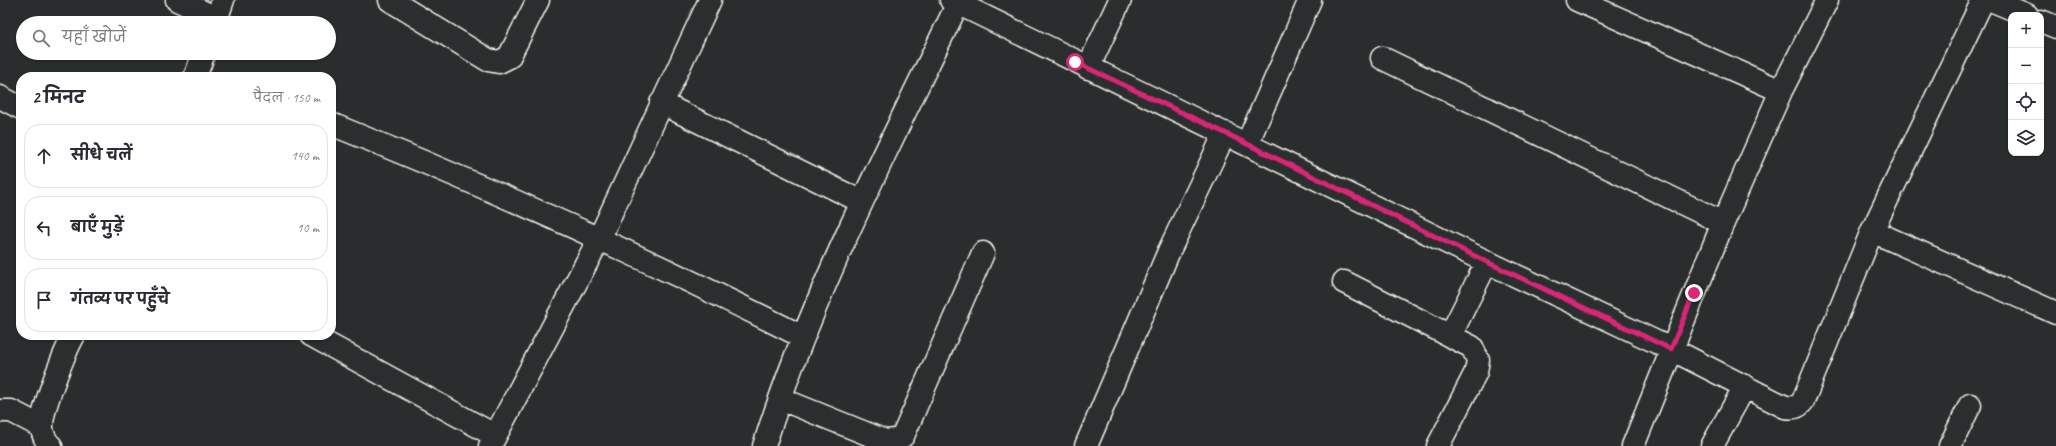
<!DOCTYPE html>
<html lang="hi">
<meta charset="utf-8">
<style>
body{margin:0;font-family:Caveat,"Playpen Sans Deva",sans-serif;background:#f2f2f3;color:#2b2b33}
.controls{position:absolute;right:12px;top:12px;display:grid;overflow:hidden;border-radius:8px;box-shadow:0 1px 3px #0004}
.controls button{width:36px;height:36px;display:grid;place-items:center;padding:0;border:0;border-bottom:1px solid #e1e1e2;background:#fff;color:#2b2b33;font:20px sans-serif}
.stop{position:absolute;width:12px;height:12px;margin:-9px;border:3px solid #db2777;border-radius:50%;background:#fff}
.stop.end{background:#db2777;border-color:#fff;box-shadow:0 1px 4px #0008}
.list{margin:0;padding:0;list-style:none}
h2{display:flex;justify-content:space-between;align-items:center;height:52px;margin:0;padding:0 16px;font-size:17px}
h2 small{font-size:13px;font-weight:400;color:#7c7c81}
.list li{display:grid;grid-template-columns:26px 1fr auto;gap:12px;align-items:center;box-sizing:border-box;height:64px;margin:0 8px 8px;padding:0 8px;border:1px solid #e1e1e2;border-radius:16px}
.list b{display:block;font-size:15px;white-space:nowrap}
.list em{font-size:13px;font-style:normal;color:#7c7c81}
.icon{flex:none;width:22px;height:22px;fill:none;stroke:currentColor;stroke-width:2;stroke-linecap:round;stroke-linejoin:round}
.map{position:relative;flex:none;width:2056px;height:446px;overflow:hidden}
.search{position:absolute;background:#fff;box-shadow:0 1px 3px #0004;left:16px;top:16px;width:320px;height:44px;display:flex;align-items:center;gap:10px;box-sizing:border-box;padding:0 14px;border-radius:22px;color:#7c7c81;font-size:15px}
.panel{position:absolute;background:#fff;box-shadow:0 1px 3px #0004;left:16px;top:72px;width:320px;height:268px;border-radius:16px}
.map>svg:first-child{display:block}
</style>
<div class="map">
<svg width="2056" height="446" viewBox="0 0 2056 446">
<rect width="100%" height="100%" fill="#2a2d2e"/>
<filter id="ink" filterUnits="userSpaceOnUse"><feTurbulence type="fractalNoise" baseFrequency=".025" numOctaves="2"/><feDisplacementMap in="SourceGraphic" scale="8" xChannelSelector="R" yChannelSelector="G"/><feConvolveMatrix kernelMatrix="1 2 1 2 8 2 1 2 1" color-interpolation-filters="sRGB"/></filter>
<g filter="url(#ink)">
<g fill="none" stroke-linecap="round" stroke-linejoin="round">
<g stroke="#f4f1e8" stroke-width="25">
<path id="minor" d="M 177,0 L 216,18
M 390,0 L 488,60 L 499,62 L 509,57 L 538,0
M 951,0 L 1487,262 L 1671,349 L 1785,407 C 1793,408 1798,408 1803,401 L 1872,231 L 1983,0
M 1577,0 L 1781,91
M 1991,0 L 2027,15
M 2041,21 L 2056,27
M 215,23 L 223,0
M 1382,58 L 1723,223
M 1088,68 L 1120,0
M 195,77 L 204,53
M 0,97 L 21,108
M 661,103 L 862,202
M 331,124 C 491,188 649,259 803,337
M 1247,144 L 1310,0
M 1872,231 L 2056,313
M 1344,282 L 1472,347 L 1478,360 L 1476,372 L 1438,446
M 311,335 L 494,435
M 1450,336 L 1487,262
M 781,399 L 885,441 L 896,440 L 903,436 L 983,253
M 0,411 L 11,411 L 42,427
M 51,446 C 46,442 42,434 42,427 C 41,410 65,351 74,335
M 490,446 L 599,239 L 710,0
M 764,446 C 813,292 888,148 958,3
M 1086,446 L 1169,251 L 1225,133
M 1633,446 L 1723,223 L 1781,91 L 1827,0
M 1712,446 L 1745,386
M 1950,446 L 1970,405"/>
</g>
<use href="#minor" stroke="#2a2d2e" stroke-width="22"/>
</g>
</g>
<g fill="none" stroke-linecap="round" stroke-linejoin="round" filter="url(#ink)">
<path stroke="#db2777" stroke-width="5" d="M 1075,62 L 1225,133 L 1487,262 L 1671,349 L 1694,293"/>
</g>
</svg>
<div class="controls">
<button>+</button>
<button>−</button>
<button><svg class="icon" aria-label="locate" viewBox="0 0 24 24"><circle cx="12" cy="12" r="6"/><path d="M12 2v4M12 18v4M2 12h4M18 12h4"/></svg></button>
<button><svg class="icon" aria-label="layers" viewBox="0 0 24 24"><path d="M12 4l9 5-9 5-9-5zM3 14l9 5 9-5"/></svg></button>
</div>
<div class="stop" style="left:1075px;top:62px"></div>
<div class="stop end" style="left:1694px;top:293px"></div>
<div class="search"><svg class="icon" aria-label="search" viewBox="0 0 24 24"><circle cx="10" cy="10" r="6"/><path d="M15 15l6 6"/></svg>यहाँ खोजें</div>
<section class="panel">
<h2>2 मिनट<small>पैदल · 150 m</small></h2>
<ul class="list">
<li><svg class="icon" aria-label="ahead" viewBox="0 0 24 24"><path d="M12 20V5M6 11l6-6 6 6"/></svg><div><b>सीधे चलें</b></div><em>140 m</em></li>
<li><svg class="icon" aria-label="left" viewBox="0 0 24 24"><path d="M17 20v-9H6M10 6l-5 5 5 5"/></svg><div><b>बाएँ मुड़ें</b></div><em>10 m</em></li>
<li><svg class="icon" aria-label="arrive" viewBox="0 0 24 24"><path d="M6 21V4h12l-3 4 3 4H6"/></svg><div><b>गंतव्य पर पहुँचे</b></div></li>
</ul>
</section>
</div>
